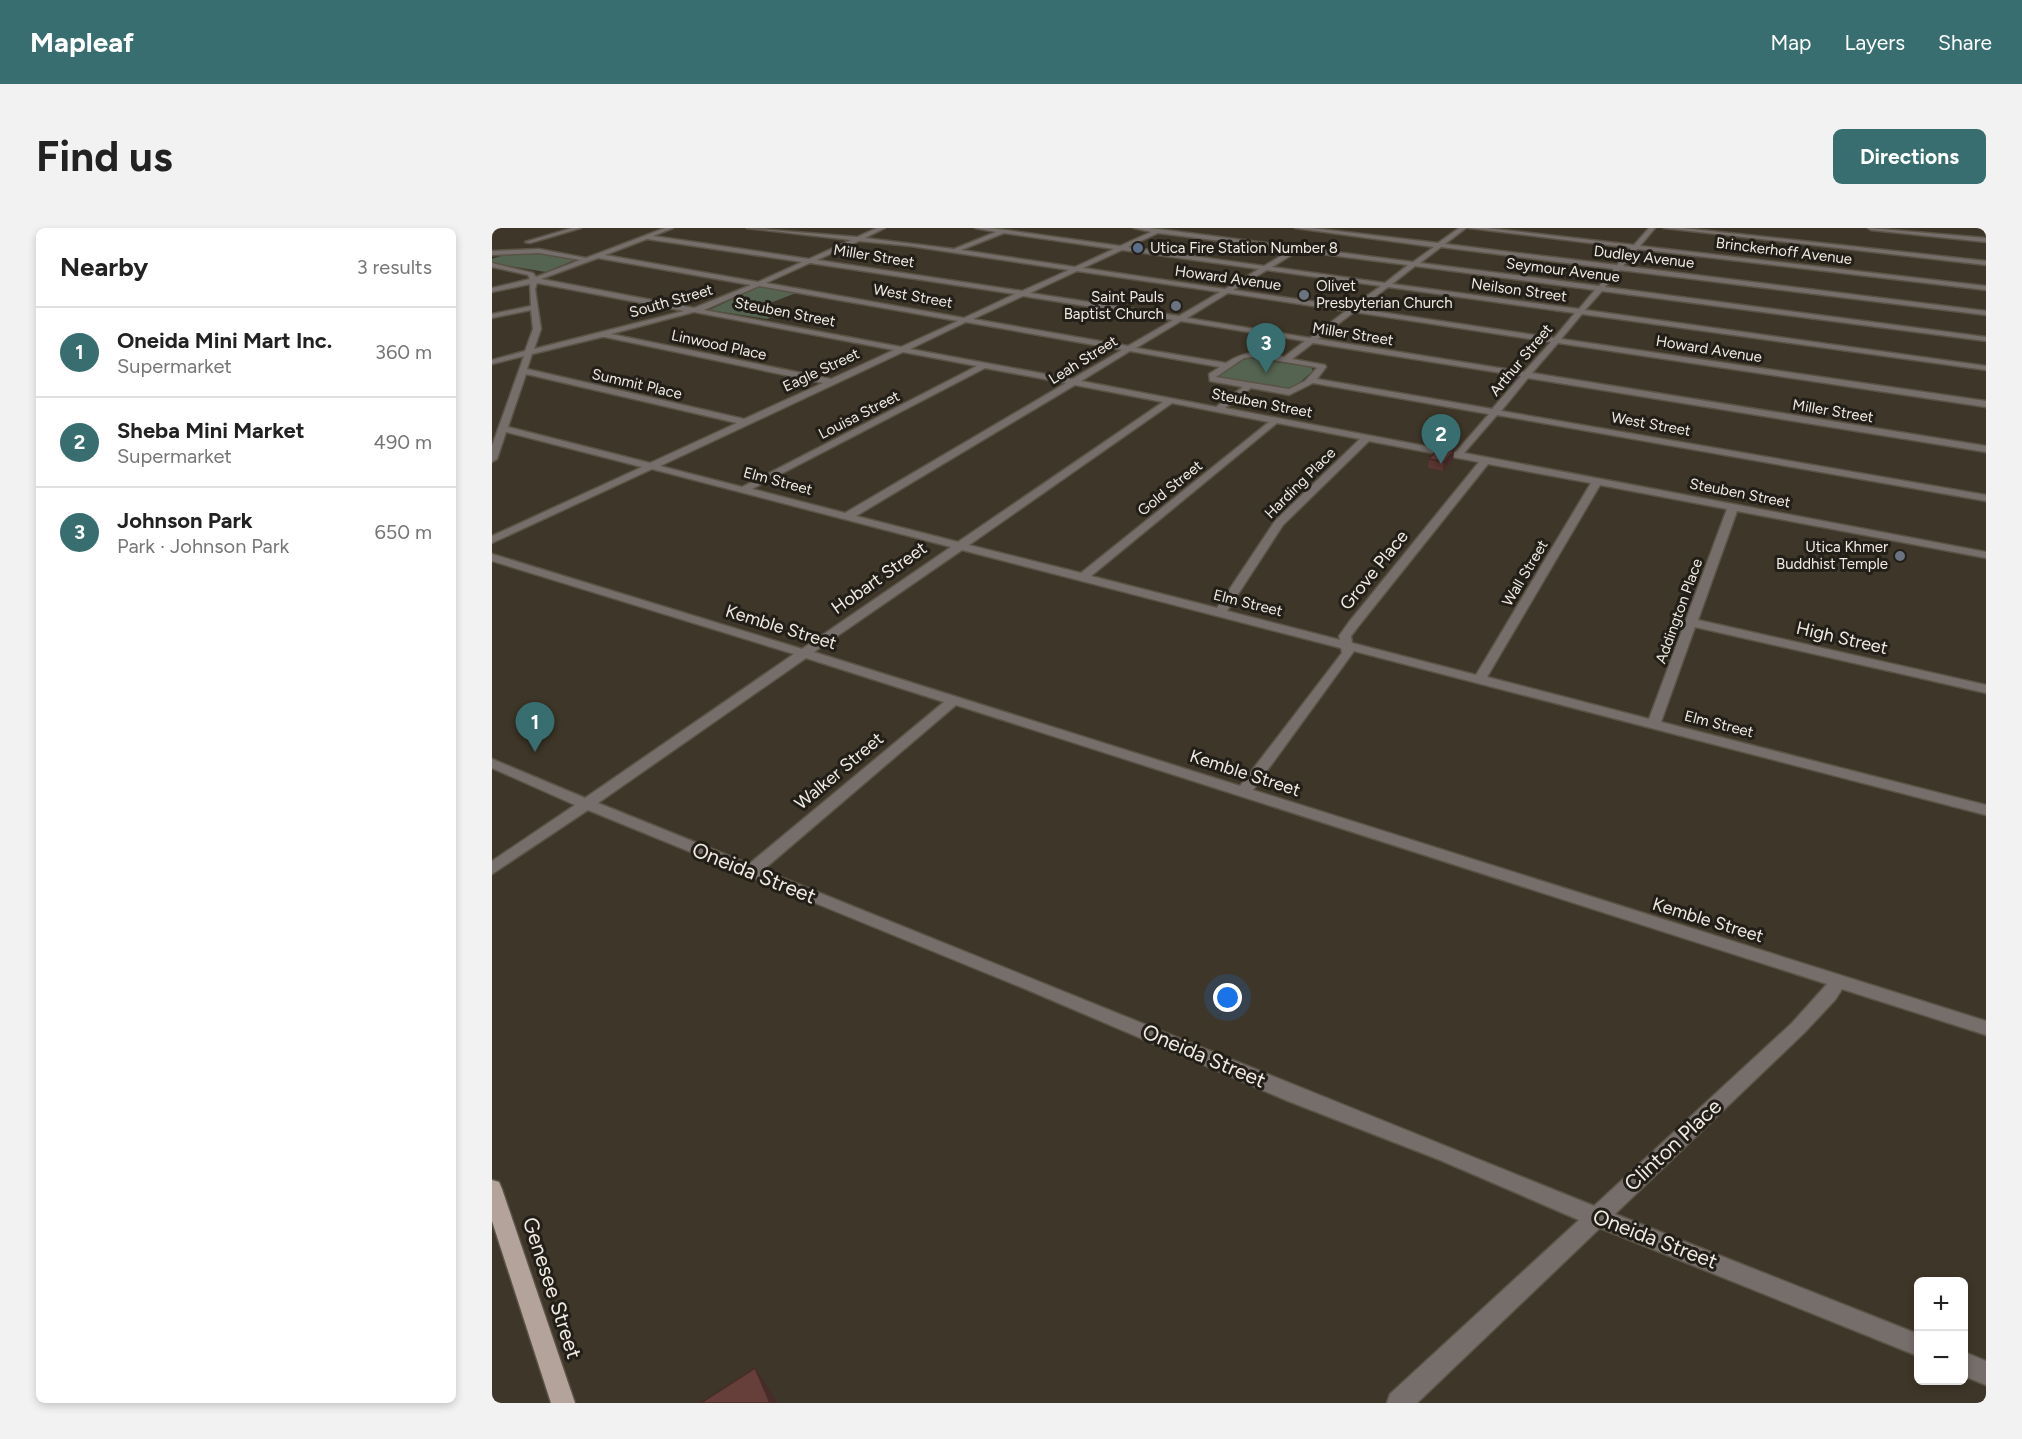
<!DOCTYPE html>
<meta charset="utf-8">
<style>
body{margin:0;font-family:Figtree,sans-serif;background:#f2f2f2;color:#222}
.controls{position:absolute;right:18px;bottom:18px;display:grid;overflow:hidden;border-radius:9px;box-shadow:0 3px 9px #0003}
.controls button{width:54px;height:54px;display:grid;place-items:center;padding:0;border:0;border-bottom:2px solid #e0e0e0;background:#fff;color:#222;font:30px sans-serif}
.you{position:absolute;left:736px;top:770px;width:21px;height:21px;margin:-15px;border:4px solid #fff;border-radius:50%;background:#1a73e8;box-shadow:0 0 0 9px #1a73e833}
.badge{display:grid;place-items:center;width:39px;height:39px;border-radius:50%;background:#386e70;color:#fff;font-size:20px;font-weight:700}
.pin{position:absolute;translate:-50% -50px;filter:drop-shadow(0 2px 3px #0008)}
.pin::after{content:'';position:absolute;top:32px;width:21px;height:18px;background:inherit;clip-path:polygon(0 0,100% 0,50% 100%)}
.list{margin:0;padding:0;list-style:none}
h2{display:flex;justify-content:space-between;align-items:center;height:78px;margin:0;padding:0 24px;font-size:26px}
h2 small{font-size:20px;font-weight:400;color:#767676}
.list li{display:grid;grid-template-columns:39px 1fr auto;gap:18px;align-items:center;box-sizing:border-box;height:90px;padding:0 24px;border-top:2px solid #e0e0e0}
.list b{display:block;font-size:22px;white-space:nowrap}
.list p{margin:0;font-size:20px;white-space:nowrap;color:#767676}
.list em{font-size:20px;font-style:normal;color:#767676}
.map{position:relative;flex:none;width:1494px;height:1175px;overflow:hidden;border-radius:9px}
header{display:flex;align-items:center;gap:36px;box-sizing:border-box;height:84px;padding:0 30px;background:#386e70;color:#fff}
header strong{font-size:28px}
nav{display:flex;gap:33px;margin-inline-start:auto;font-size:21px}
.intro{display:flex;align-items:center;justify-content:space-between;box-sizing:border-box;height:144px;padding:0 36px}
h1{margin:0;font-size:42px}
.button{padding:15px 27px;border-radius:9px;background:#386e70;color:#fff;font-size:21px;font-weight:700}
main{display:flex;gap:36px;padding:0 36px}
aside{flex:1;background:#fff;border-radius:9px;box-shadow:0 3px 9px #0003}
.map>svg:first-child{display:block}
</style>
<header>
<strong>Mapleaf</strong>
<nav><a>Map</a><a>Layers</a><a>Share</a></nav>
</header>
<div class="intro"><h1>Find us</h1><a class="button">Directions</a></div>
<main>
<aside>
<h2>Nearby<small>3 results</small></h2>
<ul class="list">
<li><span class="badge">1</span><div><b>Oneida Mini Mart Inc.</b><p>Supermarket</p></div><em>360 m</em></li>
<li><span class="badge">2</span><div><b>Sheba Mini Market</b><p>Supermarket</p></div><em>490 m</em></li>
<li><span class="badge">3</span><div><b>Johnson Park</b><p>Park · Johnson Park</p></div><em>650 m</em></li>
</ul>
</aside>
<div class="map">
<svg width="1494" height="1175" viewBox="0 0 1494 1175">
<rect width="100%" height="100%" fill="#3e3628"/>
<path fill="#546450" d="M 38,24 L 85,31 L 54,44 L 0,35 L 0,31 L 15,26 Z
M 267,59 L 304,65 L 273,77 L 299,81 L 275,91 L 217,82 Z
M 755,130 L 819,139 L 821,143 L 800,161 L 793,162 L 728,151 L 726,147 Z"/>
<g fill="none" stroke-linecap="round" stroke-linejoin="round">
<g stroke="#5a5346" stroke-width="3">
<path id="minor" d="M 80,0 L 89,0 L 38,15 L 33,14 Z
M 173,0 L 181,0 L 161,8 L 317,31 L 359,12 L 255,0 L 365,9 L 385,0 L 393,0 L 373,10 L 462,21 L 504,4 L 483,0 L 499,0 L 628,18 L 659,4 L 642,0 L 658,0 L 921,34 L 942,19 L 803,0 L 820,0 L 946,15 L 967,0 L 974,0 L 953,16 L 1125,37 L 1139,20 L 977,0 L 995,0 L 1142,17 L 1157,0 L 1163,0 L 1148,18 L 1494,58 L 1494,62 L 1145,21 L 1131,38 L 1494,83 L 1494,87 L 1128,42 L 1113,59 L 1494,109 L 1494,113 L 1110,63 L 1093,82 L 1494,138 L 1494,142 L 1090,86 L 1069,111 L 1494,173 L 1494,179 L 1066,115 L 1040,145 L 1494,218 L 1494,224 L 1036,150 L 1009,183 L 1494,267 L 1494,273 L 1005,187 L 972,225 L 1494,324 L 1494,330 L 1245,283 L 1206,392 L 1494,457 L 1494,465 L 1203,399 L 1169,494 L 1494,577 L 1494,587 L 862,423 L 761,562 L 1494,793 L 1494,807 L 1350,761 L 1343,772 L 1312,805 L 1123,986 L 1426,1106 L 1426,1128 L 1108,1000 L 925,1175 L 895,1175 L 898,1166 L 1087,992 L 948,932 L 796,873 L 536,762 L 96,582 L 0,646 L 0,633 L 83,577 L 0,540 L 0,531 L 93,570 L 302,426 L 0,333 L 0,326 L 310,421 L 459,319 L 160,241 L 0,315 L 0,308 L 150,239 L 14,204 L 5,231 L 0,234 L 0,218 L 32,128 L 0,136 L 0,132 L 33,123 L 41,101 L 39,82 L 0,90 L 0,86 L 39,78 L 38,56 L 0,64 L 0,60 L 38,51 L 36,47 L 0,39 L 0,35 L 41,45 L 44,49 L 88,32 L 47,25 L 0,27 L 0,23 L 47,21 L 94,30 ZM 512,5 L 622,21 L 583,39 L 469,22 ZM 666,5 L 799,22 L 772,38 L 636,19 ZM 155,11 L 310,34 L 266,54 L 113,27 ZM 367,13 L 418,18 L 577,42 L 530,63 L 325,32 ZM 949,19 L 1122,41 L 1107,58 L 928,35 ZM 630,22 L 767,41 L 733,61 L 591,40 ZM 806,23 L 916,37 L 893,55 L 780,39 ZM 106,30 L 259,57 L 202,80 L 49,51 ZM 318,35 L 523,66 L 472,90 L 274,55 ZM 923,38 L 1103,62 L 1087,81 L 900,56 ZM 775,42 L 889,58 L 859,79 L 741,62 ZM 585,43 L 728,64 L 687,88 L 538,65 ZM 45,55 L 192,83 L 42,121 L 49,101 L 43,61 ZM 267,58 L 466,93 L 409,119 L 212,82 ZM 896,59 L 1083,85 L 1062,110 L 867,81 ZM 736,65 L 854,83 L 818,110 L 695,90 ZM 531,68 L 681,92 L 636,118 L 481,91 ZM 202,84 L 402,122 L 339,151 L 119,106 ZM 862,84 L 1059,114 L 1032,144 L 826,111 ZM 689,93 L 813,113 L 792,129 C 767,125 755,121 734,135 L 644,120 ZM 474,94 L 630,122 L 580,151 L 418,121 ZM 110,109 L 113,109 L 331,155 L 252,191 L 35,141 L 40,126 ZM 821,115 L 1029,148 L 1000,181 L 825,151 L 834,139 L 833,137 L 800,131 ZM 638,123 L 728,139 L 717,146 L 718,153 L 751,159 L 724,179 L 589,153 ZM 411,124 L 485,138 L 250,259 L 168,238 ZM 763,129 L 823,139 L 825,140 L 813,153 L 797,161 L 724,149 L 752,130 ZM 493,140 L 574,155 L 353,285 L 260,261 ZM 34,146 L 245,195 L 158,235 L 16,199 ZM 821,155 L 997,186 L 964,224 L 733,180 L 759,160 L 797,167 ZM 583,157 L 671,174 L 466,314 L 364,288 ZM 680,175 L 777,194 L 589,345 L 477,317 ZM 785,195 L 868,211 L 783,293 L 725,380 L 599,348 ZM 877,213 L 987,234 L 857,394 L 847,408 L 848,412 L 735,383 L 791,297 ZM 996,236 L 1099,255 L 984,447 L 860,415 L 859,408 L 865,400 ZM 1108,257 L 1235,281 L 1157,491 L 995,449 ZM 470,322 L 849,420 L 850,425 L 748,558 L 322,424 ZM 314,430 L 452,474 L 257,636 L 106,575 ZM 464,477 L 1335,756 L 1300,795 L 1102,978 L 271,642 Z
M 1172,0 L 1191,0 L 1494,33 L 1494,37 Z
M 1376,0 L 1494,10 L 1494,14 L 1379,2 Z
M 1472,1124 L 1494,1133 L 1494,1157 L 1472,1148 Z"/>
</g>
<g stroke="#5a5346" stroke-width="3">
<path id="major" d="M 0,952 L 7,954 L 10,961 L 83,1175 L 59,1175 L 0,993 Z"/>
</g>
<use href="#minor" fill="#766e6a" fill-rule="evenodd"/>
<use href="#major" fill="#b3a39a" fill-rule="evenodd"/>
</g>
<path fill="#593632" d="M 962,223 L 961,232 L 951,243 L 936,240 L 937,231 Z"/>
<path fill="#482c29" d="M 962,223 L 961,232 L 951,243 L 952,234 Z
M 263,1140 L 283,1170 L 285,1175 L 278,1175 Z"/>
<path fill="#673f3a" stroke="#482c29" stroke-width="1.5" d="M 947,220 L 962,223 L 952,234 L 937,231 Z
M 263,1140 L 278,1175 L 209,1175 Z"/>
<circle fill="#5c6f8a" stroke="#221e18" stroke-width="2" cx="646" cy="20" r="6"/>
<g fill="#6b7280" stroke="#221e18" stroke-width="2">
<circle cx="812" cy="67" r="6"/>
<circle cx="684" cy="78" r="6"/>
<circle cx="1408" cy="328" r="6"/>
</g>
<g text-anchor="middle" stroke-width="6" stroke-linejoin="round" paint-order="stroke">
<g font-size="15" fill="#f0ebe2" stroke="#221e18" text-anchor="start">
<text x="658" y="25">Utica Fire Station Number 8</text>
<text x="824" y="63">Olivet<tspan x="824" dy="17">Presbyterian Church</tspan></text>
<text x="672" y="74" text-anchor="end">Saint Pauls<tspan x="672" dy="17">Baptist Church</tspan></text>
<text x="1396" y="324" text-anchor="end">Utica Khmer<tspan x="1396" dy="17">Buddhist Temple</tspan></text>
</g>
<g font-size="15" fill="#f0ebe2" stroke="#221e18">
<text transform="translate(1292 23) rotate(7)" y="5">Brinckerhoff Avenue</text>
<text transform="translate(382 28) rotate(9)" y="5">Miller Street</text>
<text transform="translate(1152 29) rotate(7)" y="5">Dudley Avenue</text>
<text transform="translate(1071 42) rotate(7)" y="5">Seymour Avenue</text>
<text transform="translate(736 50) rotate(8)" y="5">Howard Avenue</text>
<text transform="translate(1027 62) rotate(8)" y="5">Neilson Street</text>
<text transform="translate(421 68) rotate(10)" y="5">West Street</text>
<text transform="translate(179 73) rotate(-16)" y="5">South Street</text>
<text transform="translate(293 84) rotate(11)" y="5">Steuben Street</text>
<text transform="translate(861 106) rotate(9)" y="5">Miller Street</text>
<text transform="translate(227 117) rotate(12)" y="5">Linwood Place</text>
<text transform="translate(1217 121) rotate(9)" y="5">Howard Avenue</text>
<text transform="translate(591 132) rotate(-32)" y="5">Leah Street</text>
<text transform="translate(1029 132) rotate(-50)" y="5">Arthur Street</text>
<text transform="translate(329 142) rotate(-25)" y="5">Eagle Street</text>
<text transform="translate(145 156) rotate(13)" y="5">Summit Place</text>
<text transform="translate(770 175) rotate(11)" y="5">Steuben Street</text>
<text transform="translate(1341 183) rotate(9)" y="5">Miller Street</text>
<text transform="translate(367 187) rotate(-27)" y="5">Louisa Street</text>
<text transform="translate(1159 196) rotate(10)" y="5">West Street</text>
<text transform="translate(286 253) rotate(15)" y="5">Elm Street</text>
<text transform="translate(808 255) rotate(-45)" y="5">Harding Place</text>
<text transform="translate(678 260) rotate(-39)" y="5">Gold Street</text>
<text transform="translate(1248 265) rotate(11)" y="5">Steuben Street</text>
<text transform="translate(1033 345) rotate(-59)" y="5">Wall Street</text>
<text transform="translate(756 375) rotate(14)" y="5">Elm Street</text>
<text transform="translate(1187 383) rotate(-70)" y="5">Addington Place</text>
<text transform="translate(1227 496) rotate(14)" y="5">Elm Street</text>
</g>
<g font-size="18" fill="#f0ebe2" stroke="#221e18">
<text transform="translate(882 342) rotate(-51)" y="6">Grove Place</text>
<text transform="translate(387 350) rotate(-35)" y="6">Hobart Street</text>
<text transform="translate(289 399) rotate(17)" y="6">Kemble Street</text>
<text transform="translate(1350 410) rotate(13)" y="6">High Street</text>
<text transform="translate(347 543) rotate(-40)" y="6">Walker Street</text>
<text transform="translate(753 545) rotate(18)" y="6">Kemble Street</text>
<text transform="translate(1216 692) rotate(17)" y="6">Kemble Street</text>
</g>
<g font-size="21" fill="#f0ebe2" stroke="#221e18">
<text transform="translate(262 645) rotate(22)" y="7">Oneida Street</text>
<text transform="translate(712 828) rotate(23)" y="7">Oneida Street</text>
<text transform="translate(1181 917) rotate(-43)" y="7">Clinton Place</text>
<text transform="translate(1163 1011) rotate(21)" y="7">Oneida Street</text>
<text transform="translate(60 1060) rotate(72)" y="7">Genesee Street</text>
</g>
</g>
</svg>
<div class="controls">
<button>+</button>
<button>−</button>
</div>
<div class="you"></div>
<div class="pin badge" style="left:43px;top:524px">1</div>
<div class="pin badge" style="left:949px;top:236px">2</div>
<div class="pin badge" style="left:774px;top:145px">3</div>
</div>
</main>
